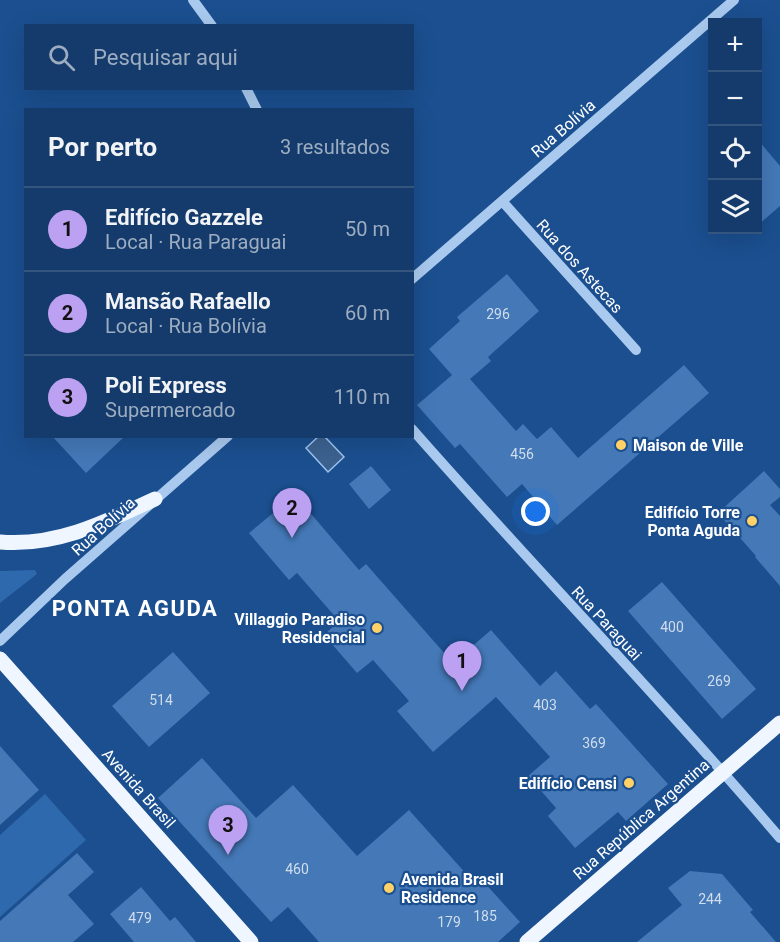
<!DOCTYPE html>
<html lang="pt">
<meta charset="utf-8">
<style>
body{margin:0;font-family:Roboto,sans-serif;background:#1d4271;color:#f1f3f6}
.controls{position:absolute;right:18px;top:18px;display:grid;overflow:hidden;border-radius:0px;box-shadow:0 6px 24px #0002}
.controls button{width:54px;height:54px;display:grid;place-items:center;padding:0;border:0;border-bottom:2px solid #33557e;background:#143b6b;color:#f1f3f6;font:30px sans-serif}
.you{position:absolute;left:536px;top:512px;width:21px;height:21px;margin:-15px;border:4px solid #fff;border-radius:50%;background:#1a73e8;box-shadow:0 0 0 9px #1a73e833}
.badge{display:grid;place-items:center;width:39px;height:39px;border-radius:50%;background:#bca0f2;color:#111;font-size:20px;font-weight:700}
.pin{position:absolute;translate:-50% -50px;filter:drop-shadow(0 2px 3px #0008)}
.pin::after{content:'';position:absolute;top:32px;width:21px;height:18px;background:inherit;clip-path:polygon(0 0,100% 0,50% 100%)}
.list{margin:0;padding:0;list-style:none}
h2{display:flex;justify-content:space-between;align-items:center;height:78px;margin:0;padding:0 24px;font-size:26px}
h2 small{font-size:20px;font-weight:400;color:#9dadc1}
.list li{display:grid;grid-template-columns:39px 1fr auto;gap:18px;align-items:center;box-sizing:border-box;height:84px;padding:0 24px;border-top:2px solid #33557e}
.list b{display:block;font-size:22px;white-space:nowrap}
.list p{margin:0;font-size:20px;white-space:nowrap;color:#9dadc1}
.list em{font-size:20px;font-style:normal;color:#9dadc1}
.icon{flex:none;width:33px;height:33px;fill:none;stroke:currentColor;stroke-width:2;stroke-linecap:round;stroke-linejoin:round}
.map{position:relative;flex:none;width:780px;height:942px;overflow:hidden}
.search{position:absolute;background:#143b6b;box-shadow:0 6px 24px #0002;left:24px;top:24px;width:390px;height:66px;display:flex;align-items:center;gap:15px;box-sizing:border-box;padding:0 21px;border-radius:0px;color:#9dadc1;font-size:22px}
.panel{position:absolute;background:#143b6b;box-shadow:0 6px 24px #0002;left:24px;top:108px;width:390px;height:330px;border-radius:0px}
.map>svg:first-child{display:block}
</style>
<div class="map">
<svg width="780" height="942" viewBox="0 0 780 942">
<rect width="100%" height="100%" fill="#1b4f8f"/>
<path fill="#2e69ad" d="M 35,570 L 37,574 L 0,603 L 0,571 Z
M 45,794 L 86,840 L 0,917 L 0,835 Z"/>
<path fill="#3c6290" stroke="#9cc4f0" stroke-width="1.5" d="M 319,436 L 325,437 L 344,457 L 328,472 L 306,448 Z"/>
<path fill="#4478b7" d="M 758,140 L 780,166 L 780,206 L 758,225 Z
M 507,274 L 539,311 L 488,357 L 491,361 L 470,379 L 516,431 L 523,424 L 537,439 L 551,427 L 578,458 L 684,365 L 709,393 L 557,525 L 522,484 L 507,497 L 460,444 L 455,448 L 417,405 L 452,375 L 429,349 L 460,321 L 457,317 Z
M 52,436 L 125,436 L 86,473 Z
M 371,466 L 391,490 L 369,509 L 349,484 Z
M 764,471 L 780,489 L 780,497 L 770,505 L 780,516 L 780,586 L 755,557 L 756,556 L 718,513 Z
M 295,495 L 359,570 L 366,564 L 453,663 L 491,630 L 540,686 L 556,671 L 590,709 L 596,704 L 668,784 L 626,821 L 618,812 L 575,848 L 548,816 L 556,808 L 528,776 L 550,757 L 496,697 L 433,752 L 397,711 L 409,701 L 373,660 L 357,673 L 324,635 L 339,621 L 297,573 L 289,580 L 249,533 Z
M 662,582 L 756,689 L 722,719 L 628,611 Z
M 173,652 L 210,693 L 149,747 L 112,706 Z
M 0,746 L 39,790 L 0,825 Z
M 202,758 L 256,818 L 293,785 L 357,856 L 409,810 L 477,886 L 483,881 L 520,922 L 498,942 L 319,942 L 288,907 L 271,922 L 158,798 Z
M 77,853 L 94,872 L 68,895 L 94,924 L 73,942 L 0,942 L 0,921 Z
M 690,871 L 722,874 L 753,910 L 750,912 L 776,942 L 637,942 L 682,905 L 668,888 Z
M 141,887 L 170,921 L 175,917 L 196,942 L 134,942 L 110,914 Z"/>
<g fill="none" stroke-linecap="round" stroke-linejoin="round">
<path stroke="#a9c9ee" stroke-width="10" d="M 193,0 L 212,26
M 246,88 L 257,110
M 502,201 L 636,350
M 412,279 L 734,0
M 412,429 C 533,567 661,698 780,838
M 0,641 L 65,579 L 228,436"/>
<path stroke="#f0f6ff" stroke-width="15" d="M 0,542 C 56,547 106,522 155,499
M 0,659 L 251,942
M 527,942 L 780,723"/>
</g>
<g fill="#ffd166" stroke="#1b4f8f" stroke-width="2">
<circle cx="621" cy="445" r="6"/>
<circle cx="752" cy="521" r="6"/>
<circle cx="377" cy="628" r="6"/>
<circle cx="629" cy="783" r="6"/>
<circle cx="389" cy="888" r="6"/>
</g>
<g text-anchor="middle" stroke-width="4.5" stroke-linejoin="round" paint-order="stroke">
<g font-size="14" fill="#d0dded">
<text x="498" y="319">296</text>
<text x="522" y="459">456</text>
<text x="672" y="632">400</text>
<text x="719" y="686">269</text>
<text x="161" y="705">514</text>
<text x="545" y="710">403</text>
<text x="594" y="748">369</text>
<text x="297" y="874">460</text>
<text x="710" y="904">244</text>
<text x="485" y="921">185</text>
<text x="140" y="923">479</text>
<text x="449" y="927">179</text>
</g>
<g font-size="16" fill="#fff" stroke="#1b4f8f">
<text transform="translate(563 128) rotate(-41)" y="6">Rua Bolívia</text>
<text transform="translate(580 266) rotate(48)" y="6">Rua dos Astecas</text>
<text transform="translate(103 526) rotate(-42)" y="6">Rua Bolívia</text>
<text transform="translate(607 623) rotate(47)" y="6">Rua Paraguai</text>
<text transform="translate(139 788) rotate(48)" y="6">Avenida Brasil</text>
<text transform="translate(641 819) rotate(-41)" y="6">Rua República Argentina</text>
</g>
<g font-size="16" font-weight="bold" fill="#fff" stroke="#1b4f8f" text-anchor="end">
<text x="633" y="451" text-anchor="start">Maison de Ville</text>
<text x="740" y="518">Edifício Torre<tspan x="740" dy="18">Ponta Aguda</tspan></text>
<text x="365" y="625">Villaggio Paradiso<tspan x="365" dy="18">Residencial</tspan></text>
<text x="617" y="789">Edifício Censi</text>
<text x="401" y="885" text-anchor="start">Avenida Brasil<tspan x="401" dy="18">Residence</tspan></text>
</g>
<g font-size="22" font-weight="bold" letter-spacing="1.5" fill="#fff" stroke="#1b4f8f">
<text x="135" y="616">PONTA AGUDA</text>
</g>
</g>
</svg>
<div class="controls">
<button>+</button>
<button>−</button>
<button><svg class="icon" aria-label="locate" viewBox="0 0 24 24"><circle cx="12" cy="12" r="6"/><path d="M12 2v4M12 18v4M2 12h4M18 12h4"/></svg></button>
<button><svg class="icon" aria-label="layers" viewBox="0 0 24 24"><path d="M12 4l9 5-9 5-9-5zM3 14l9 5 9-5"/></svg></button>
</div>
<div class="you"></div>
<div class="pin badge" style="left:462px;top:691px">1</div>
<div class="pin badge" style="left:292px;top:538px">2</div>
<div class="pin badge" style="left:228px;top:855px">3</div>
<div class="search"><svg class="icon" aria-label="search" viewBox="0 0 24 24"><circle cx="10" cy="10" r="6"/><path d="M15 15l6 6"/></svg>Pesquisar aqui</div>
<section class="panel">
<h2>Por perto<small>3 resultados</small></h2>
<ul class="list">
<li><span class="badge">1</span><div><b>Edifício Gazzele</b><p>Local · Rua Paraguai</p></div><em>50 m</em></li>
<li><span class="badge">2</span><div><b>Mansão Rafaello</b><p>Local · Rua Bolívia</p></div><em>60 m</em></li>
<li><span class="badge">3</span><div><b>Poli Express</b><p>Supermercado</p></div><em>110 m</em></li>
</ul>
</section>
</div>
